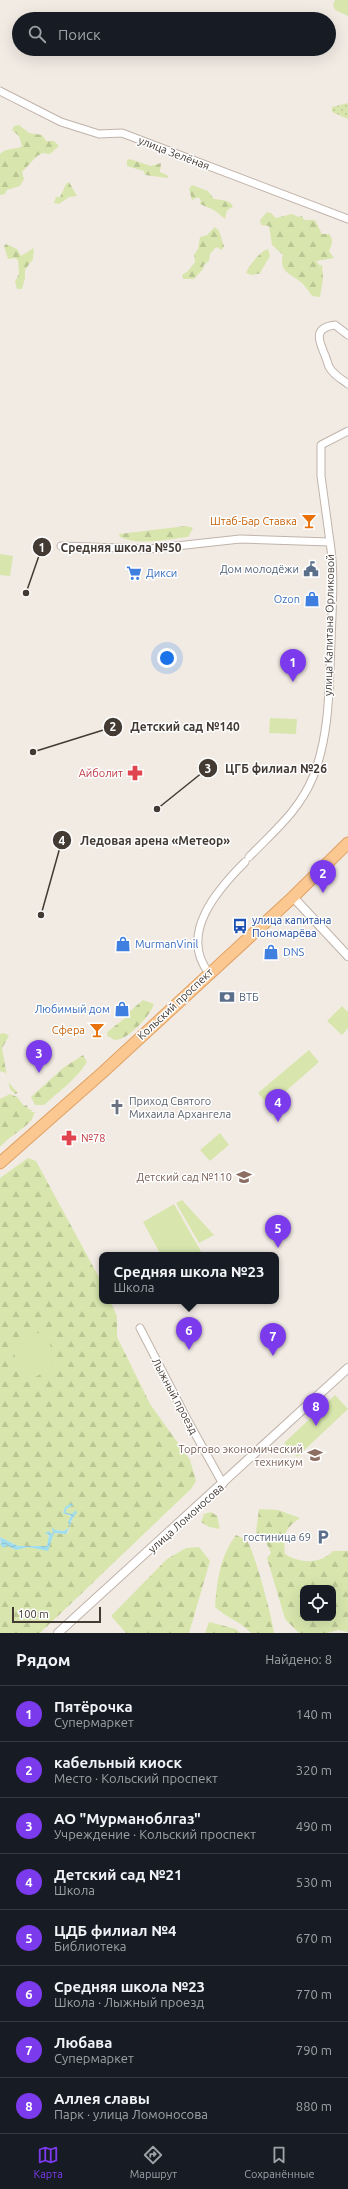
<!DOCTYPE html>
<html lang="ru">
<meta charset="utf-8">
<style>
body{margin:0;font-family:Ubuntu,sans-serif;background:#20242c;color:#f1f3f6}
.controls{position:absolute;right:12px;bottom:12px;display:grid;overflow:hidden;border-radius:8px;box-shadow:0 4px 16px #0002}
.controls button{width:36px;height:36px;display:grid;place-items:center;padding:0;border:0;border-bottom:1px solid #363941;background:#171b24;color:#f1f3f6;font:20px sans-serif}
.scale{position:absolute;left:12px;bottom:10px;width:89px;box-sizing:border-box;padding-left:4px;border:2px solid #433a34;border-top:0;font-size:11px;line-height:14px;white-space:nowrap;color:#433a34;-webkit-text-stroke:3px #fff;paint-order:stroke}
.you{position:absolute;left:167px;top:658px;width:14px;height:14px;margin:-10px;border:3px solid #fff;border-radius:50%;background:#1a73e8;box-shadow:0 0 0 6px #1a73e833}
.badge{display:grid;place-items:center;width:26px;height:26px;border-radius:50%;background:#7c3aed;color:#fff;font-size:13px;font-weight:700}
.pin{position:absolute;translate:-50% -33px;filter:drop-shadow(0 1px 2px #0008)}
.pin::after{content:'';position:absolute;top:21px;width:14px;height:12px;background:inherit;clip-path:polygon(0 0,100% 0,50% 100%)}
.popup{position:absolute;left:99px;top:1252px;width:180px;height:52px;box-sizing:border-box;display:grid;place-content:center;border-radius:8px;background:#171b24;filter:drop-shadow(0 1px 3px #0005);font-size:13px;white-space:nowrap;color:#9ea1a6}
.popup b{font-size:15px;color:#f1f3f6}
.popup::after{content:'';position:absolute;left:50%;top:100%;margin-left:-8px;border:8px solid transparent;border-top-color:#171b24}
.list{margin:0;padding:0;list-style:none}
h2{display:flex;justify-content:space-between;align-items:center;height:52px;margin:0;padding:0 16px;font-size:17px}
h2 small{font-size:13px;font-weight:400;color:#9ea1a6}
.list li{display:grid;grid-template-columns:26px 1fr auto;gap:12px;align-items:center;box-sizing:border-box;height:56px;padding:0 16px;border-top:1px solid #363941}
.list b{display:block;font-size:15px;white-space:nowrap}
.list p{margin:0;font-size:13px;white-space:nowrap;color:#9ea1a6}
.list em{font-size:13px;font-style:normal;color:#9ea1a6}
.icon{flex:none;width:22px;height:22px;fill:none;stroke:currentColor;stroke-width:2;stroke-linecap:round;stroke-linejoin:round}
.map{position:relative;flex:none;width:348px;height:1633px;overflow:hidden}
.search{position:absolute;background:#171b24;box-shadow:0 4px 16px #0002;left:12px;right:12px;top:12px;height:44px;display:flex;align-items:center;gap:10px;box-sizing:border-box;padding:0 14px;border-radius:22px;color:#9ea1a6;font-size:15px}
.sheet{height:500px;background:#171b24}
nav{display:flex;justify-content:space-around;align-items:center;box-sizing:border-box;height:56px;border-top:1px solid #363941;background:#171b24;font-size:11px;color:#9ea1a6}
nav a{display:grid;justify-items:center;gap:2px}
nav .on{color:#7c3aed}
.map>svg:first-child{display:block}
</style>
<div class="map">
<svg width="348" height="1633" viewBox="0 0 348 1633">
<defs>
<pattern id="grass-dots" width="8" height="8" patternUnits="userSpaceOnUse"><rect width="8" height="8" fill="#d8e6ad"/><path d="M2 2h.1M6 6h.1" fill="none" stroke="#bbc695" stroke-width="1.8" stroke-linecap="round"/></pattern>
<pattern id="forest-firs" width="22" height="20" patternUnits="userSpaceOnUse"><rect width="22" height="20" fill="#d8e6ad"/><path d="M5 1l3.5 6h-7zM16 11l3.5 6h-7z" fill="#bbc695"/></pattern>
<pattern id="water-waves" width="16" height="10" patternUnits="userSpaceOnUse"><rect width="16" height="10" fill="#a0deee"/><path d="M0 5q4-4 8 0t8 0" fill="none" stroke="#8bbfcd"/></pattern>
</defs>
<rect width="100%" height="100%" fill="#f2ebe4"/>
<path fill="url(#grass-dots)" d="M 348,103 L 348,119 L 332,112 L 332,107 Z"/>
<path fill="url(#forest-firs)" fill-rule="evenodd" d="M 19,125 L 29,133 L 42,135 L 46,141 L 54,141 L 59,146 L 50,154 L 43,153 L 37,156 L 22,172 L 24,179 L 20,186 L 7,190 L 5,194 L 0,195 L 0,154 C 7,147 16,150 22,146 L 19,136 L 12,130 L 14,126 Z
M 130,159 L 151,166 L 161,163 L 160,172 L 167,175 L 168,178 L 145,175 L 144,171 L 127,166 L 127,160 Z
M 69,182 L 77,196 L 69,197 L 59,204 L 54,203 L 56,197 L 60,197 L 66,184 Z
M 192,185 L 208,191 L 214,199 C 222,200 231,200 233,207 L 227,210 L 225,219 L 214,210 L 200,204 L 201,200 L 198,197 L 192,200 L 189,189 Z
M 267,212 L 271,213 L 276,218 L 292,214 L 299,217 L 302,216 L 304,220 L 315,220 L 322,234 L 329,234 C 334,240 332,244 329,251 L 334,258 L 316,261 L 320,266 L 318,269 L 322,264 L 323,279 L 320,297 L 312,296 C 309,292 306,287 302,283 C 292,274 278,272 283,255 L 272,245 C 271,239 270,232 269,226 L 261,225 L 260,220 Z
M 215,227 L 219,231 L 224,246 L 222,250 L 216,247 L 210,254 L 209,261 L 204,265 L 203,269 L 194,279 L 183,279 L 182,275 L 188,271 L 195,262 L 194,255 L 198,249 L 200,237 L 207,235 Z
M 6,244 L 17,249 L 21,256 L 34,248 L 33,259 L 25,270 L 25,278 L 22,289 L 17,289 L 15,282 L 19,274 L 18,260 L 15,258 L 8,259 L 4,246 Z
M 268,249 L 270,256 L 260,273 L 262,273 L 252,275 L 246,273 C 248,267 261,250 268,249 Z
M 186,526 L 193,528 L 188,537 C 167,539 139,546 120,537 L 119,534 Z
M 143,1000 L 154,1004 C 151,1015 128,1040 115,1040 C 112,1039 110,1037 107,1036 L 108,1033 L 106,1033 L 130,1014 L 129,1012 Z
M 4,1033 L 9,1036 L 2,1048 L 8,1082 L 18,1093 L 15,1094 L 10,1089 L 6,1073 L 0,1071 L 0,1034 Z
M 83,1055 L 87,1062 C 76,1080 58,1092 44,1105 L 35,1105 L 31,1097 L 63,1068 Z
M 10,1094 L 17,1097 L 24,1106 L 27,1105 L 28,1109 L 32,1110 L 31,1112 L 35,1112 C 33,1115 33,1118 31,1121 C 21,1131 7,1138 0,1147 L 0,1099 Z
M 28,1158 L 36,1161 L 102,1283 L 102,1301 L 110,1301 L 117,1316 L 117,1337 L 150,1404 L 190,1460 L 196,1481 L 191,1489 L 40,1633 L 0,1633 L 0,1543 L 4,1547 L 6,1545 L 15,1549 L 28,1547 L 47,1549 L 54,1533 L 67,1534 C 71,1527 71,1522 74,1515 L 66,1513 L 66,1509 L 73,1505 L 65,1507 L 63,1513 L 71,1516 L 70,1527 L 64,1531 L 56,1530 L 53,1531 L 53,1533 L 48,1534 L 49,1542 L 44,1548 L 18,1546 L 0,1537 L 0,1178 Z
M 259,1509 L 278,1510 L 300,1518 C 284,1529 283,1535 285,1554 C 299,1563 320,1565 333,1551 L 348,1551 L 348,1632 L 338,1630 L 327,1633 L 299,1633 L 285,1619 L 267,1558 L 271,1553 L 265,1540 L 260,1540 L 256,1532 ZM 303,1588 L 333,1588 L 333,1618 L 303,1618 Z
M 211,1512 L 217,1516 L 220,1529 L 209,1527 L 201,1522 L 204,1514 Z
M 236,1535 C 239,1537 244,1538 247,1541 C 254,1550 273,1620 274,1633 L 251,1633 C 241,1621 226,1618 215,1607 C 217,1581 220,1556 236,1535 Z
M 199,1547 L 210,1561 L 189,1633 L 126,1633 L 111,1616 L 167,1559 L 186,1548 Z
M 209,1622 L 236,1629 L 240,1633 L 205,1633 Z"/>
<path fill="#d8e6ad" d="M 335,0 L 348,0 L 348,16 L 335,10 L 333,5 Z
M 0,554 L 13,556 L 10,576 L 0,575 Z
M 270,718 L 297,719 L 296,734 L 269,733 Z
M 342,1006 L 348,1012 L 348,1028 L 342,1035 L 327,1021 Z
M 309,1050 L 319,1062 L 269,1106 L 258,1093 Z
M 220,1133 L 229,1145 L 210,1161 L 200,1150 Z
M 182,1200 L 214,1235 L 199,1243 L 176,1203 Z
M 174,1204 L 203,1255 L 161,1255 L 143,1222 Z
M 49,1330 L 52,1368 L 24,1383 L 10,1341 Z
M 335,1395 L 348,1409 L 297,1457 L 284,1443 Z"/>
<path fill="url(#water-waves)" d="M 72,1503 L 73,1505 L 66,1509 L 66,1513 L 72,1514 L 76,1510 L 77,1513 C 70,1519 71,1527 66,1534 L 54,1533 L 48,1551 L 28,1547 L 16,1550 L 6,1545 L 5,1548 L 1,1546 L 0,1537 L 18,1546 L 47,1546 L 49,1535 L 45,1533 L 49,1531 L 51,1534 L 53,1533 L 52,1527 L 55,1530 L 64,1531 L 70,1527 L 68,1522 L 71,1516 L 63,1513 L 65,1507 Z"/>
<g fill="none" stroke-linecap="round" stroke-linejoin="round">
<g stroke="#c0b3aa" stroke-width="9">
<path id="minor" d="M 0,91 L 61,122 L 99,134 L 122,133 L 348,219
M 348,335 L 335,325 C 310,328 321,344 326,358 C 328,363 328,368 333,372 C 337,377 343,380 348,384
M 330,542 L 321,476 L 321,445 L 348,431
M 61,546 L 149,549 L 240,539 L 330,542 C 335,574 332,609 331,642 C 329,687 330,734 313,777 C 299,811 274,831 249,857
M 209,973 C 178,934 218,889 245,862
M 140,1328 L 188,1421 L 223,1484"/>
</g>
<g stroke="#c0b3aa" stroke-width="10">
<path id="tertiary" d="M 293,897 L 348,956
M 58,1633 L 348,1368"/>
</g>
<g stroke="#e1a163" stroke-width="13">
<path id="primary" d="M 0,1163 L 102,1073 L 293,897 L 348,843"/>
</g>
<use href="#minor" stroke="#fff" stroke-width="7"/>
<use href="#tertiary" stroke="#fff" stroke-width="8"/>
<use href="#primary" stroke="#fcc892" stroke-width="11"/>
</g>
<defs>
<g id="bar-bare" transform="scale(1.2)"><path d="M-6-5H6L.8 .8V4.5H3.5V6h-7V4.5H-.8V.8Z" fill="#e8710a" stroke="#fff" stroke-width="2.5" paint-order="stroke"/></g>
<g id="civic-bare" transform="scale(1.2)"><path d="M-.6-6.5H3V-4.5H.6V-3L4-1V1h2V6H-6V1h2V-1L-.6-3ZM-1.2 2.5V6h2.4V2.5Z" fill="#5c6f8a" stroke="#fff" stroke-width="2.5" paint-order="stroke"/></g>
<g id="supermarket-bare" transform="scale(1.2)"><path d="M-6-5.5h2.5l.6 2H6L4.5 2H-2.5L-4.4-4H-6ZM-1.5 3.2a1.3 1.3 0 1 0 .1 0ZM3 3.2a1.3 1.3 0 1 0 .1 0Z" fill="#3f7fe0" stroke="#fff" stroke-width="2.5" paint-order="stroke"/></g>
<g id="shop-bare" transform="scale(1.2)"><path d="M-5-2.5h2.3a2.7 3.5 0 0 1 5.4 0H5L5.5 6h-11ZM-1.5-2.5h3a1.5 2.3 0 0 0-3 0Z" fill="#3f7fe0" stroke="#fff" stroke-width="2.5" paint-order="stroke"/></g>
<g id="pharmacy-bare" transform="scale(1.2)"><path d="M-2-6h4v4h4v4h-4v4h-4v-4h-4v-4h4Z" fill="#e0444e" stroke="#fff" stroke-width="2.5" paint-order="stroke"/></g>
<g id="bus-bare" transform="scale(1.2)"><path d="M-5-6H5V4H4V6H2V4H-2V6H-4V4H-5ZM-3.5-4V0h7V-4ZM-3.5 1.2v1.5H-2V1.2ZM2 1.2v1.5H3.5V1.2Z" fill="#1a4fb4" stroke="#fff" stroke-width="2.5" paint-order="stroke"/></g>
<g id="bank-bare" transform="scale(1.2)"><path d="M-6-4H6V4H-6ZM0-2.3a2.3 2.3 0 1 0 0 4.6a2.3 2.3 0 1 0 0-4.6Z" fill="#5c6f8a" stroke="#fff" stroke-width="2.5" paint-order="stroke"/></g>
<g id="church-bare" transform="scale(1.2)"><path d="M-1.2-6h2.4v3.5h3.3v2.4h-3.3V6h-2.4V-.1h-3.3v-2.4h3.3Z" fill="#6b7280" stroke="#fff" stroke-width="2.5" paint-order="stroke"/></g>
<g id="school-bare" transform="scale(1.2)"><path d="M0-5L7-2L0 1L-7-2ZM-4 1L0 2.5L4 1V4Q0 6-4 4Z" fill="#8d6e63" stroke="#fff" stroke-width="2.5" paint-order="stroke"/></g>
<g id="university-bare" transform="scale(1.2)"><path d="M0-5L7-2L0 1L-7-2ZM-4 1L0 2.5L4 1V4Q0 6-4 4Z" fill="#8d6e63" stroke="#fff" stroke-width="2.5" paint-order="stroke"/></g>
<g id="parking-bare" transform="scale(1.2)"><path d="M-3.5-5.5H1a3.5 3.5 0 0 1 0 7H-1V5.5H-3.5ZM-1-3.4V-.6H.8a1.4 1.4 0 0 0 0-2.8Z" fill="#5c6f8a" stroke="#fff" stroke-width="2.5" paint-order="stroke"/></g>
</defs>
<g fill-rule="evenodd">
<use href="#bar-bare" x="309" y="521"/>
<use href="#civic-bare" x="311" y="569"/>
<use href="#supermarket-bare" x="134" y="573"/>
<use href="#shop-bare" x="312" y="599"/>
<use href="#pharmacy-bare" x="135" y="773"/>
<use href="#bus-bare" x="240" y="926"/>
<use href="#shop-bare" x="123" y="944"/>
<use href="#shop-bare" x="271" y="952"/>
<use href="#bank-bare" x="227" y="997"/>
<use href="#shop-bare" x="122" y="1009"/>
<use href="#bar-bare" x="97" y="1030"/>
<use href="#church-bare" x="117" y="1107"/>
<use href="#pharmacy-bare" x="69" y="1138"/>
<use href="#school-bare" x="244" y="1177"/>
<use href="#university-bare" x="315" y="1455"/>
<use href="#parking-bare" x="323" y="1537"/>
</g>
<g text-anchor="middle" stroke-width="3" stroke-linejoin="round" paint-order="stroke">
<g font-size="11" fill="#433a34" stroke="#fff">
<text transform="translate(174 153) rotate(21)" y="4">улица Зелёная</text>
<text transform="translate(329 625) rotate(-89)" y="4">улица Капитана Орликовой</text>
<text transform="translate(175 1004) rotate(-43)" y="4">Кольский проспект</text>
<text transform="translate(175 1396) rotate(62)" y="4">Лыжный проезд</text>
<text transform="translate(186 1518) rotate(-42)" y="4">улица Ломоносова</text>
</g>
<g font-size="11" fill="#c56008" stroke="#fff" text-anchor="end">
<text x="297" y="525">Штаб-Бар Ставка</text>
<text x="85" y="1034">Сфера</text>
</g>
<g font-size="11" fill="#4e5e75" stroke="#fff" text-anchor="end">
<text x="299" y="573">Дом молодёжи</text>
<text x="239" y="1001" text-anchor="start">ВТБ</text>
<text x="311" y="1541">гостиница 69</text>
</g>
<g font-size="11" fill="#366cbe" stroke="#fff" text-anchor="start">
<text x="146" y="577">Дикси</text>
<text x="300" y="603" text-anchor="end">Ozon</text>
<text x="135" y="948">MurmanVinil</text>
<text x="283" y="956">DNS</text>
<text x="110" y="1013" text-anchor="end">Любимый дом</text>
</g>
<g font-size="11" fill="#be3a42" stroke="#fff" text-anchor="end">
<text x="123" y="777">Айболит</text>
<text x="81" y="1142" text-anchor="start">№78</text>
</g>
<g font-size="11" fill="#164399" stroke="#fff" text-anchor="start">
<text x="252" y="924">улица капитана<tspan x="252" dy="13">Пономарёва</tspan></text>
</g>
<g font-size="11" fill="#5b616d" stroke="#fff" text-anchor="start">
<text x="129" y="1105">Приход Святого<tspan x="129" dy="13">Михаила Архангела</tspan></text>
</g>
<g font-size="11" fill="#785e54" stroke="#fff" text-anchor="end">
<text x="232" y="1181">Детский сад №110</text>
<text x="303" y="1453">Торгово экономический<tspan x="303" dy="13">техникум</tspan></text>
</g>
</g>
<path fill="none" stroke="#433a34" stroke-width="1.5" d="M26 593L42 547M33 752L113 727M157 809L208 768M41 915L62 840"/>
<g fill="#433a34" stroke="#fff" stroke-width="1.5">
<circle cx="26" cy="593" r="4"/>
<circle cx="33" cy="752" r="4"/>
<circle cx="157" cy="809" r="4"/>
<circle cx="41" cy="915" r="4"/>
<circle cx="42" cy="547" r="10"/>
<circle cx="113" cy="727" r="10"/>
<circle cx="208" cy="768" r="10"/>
<circle cx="62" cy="840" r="10"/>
</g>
<g font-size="12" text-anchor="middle" font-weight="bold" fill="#fff">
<text x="42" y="552">1</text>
<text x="113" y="731">2</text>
<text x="208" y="773">3</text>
<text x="62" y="845">4</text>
</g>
<g font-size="12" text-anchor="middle" font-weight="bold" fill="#433a34" stroke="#fff" stroke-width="3" stroke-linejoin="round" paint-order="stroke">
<text x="121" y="552">Средняя школа №50</text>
<text x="185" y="731">Детский сад №140</text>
<text x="276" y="773">ЦГБ филиал №26</text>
<text x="155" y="845">Ледовая арена «Метеор»</text>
</g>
</svg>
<div class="controls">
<button><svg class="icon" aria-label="locate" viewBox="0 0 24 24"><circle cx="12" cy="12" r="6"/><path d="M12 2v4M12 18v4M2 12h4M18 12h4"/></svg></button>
</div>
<div class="scale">100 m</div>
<div class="you"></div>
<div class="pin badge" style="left:293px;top:682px">1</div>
<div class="pin badge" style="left:323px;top:893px">2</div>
<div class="pin badge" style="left:39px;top:1073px">3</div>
<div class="pin badge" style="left:278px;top:1122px">4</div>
<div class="pin badge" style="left:278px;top:1248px">5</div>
<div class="pin badge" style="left:189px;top:1350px">6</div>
<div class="popup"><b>Средняя школа №23</b>Школа</div>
<div class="pin badge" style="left:273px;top:1356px">7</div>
<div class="pin badge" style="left:316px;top:1426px">8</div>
<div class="search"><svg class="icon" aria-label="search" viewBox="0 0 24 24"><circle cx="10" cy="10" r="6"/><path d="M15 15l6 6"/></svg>Поиск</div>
</div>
<section class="sheet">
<h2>Рядом<small>Найдено: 8</small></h2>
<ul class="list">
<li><span class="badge">1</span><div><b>Пятёрочка</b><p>Супермаркет</p></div><em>140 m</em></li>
<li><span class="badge">2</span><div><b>кабельный киоск</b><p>Место · Кольский проспект</p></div><em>320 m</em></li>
<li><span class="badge">3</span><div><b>AO &quot;Мурманоблгаз&quot;</b><p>Учреждение · Кольский проспект</p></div><em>490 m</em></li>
<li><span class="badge">4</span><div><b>Детский сад №21</b><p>Школа</p></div><em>530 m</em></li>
<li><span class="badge">5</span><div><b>ЦДБ филиал №4</b><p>Библиотека</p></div><em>670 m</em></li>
<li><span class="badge">6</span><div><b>Средняя школа №23</b><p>Школа · Лыжный проезд</p></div><em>770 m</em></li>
<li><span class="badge">7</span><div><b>Любава</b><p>Супермаркет</p></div><em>790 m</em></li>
<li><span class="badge">8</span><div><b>Аллея славы</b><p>Парк · улица Ломоносова</p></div><em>880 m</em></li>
</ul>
</section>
<nav>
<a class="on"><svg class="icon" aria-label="map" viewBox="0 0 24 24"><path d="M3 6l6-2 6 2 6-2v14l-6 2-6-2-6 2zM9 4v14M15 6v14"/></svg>Карта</a>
<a><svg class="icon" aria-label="directions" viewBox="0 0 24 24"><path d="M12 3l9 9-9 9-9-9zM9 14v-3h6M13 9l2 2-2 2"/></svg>Маршрут</a>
<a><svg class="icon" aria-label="saved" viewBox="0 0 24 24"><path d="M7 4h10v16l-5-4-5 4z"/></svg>Сохранённые</a>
</nav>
